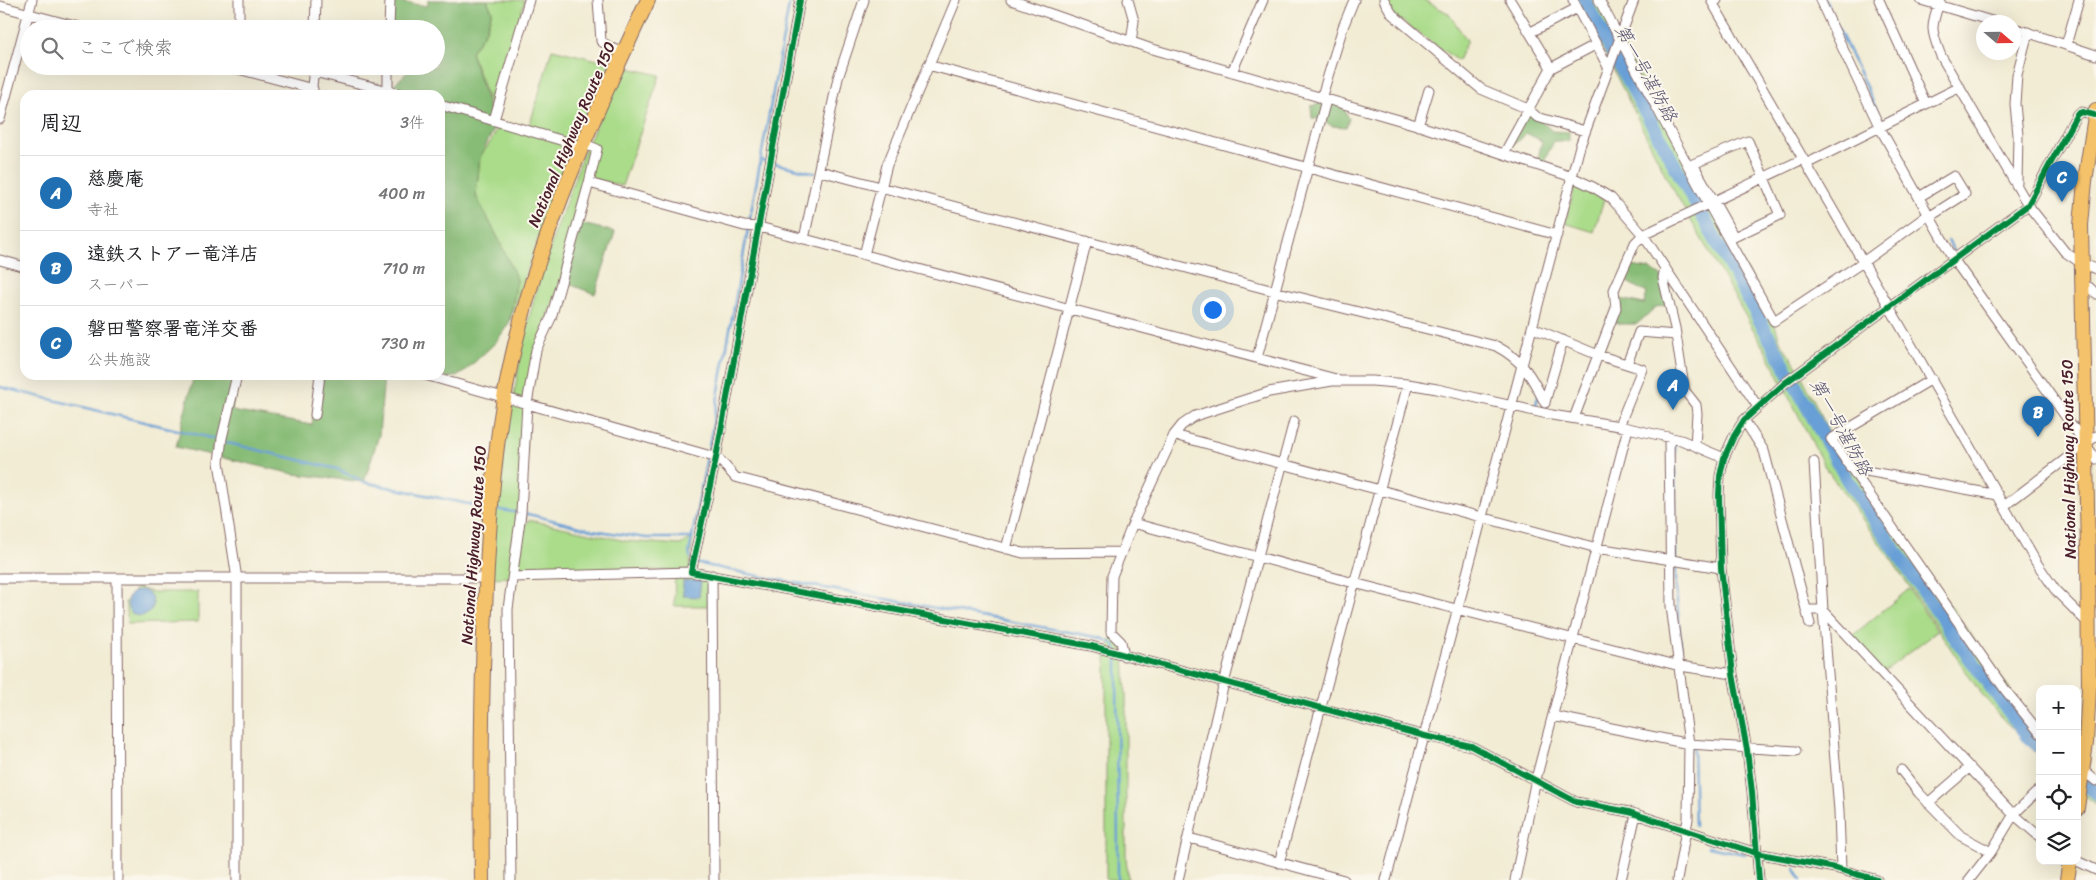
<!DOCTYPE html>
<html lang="ja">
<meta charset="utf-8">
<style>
body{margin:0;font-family:Sriracha,"Klee One",sans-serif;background:#f6f6f6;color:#202124}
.controls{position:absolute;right:15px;bottom:15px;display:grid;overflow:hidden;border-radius:10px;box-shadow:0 5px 20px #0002}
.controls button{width:45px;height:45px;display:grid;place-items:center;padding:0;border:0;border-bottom:1px solid #e0e0e0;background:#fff;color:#202124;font:25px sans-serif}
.compass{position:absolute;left:1976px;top:15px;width:45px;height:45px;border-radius:50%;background:#fff;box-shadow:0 5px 20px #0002;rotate:110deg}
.you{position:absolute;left:1212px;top:309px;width:18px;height:18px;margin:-12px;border:4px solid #fff;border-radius:50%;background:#1a73e8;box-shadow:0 0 0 8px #1a73e833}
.badge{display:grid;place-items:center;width:32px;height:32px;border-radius:50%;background:#1f6fb2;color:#fff;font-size:16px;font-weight:700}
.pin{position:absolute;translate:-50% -41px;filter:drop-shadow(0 1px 2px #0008)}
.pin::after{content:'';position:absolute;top:26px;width:18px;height:15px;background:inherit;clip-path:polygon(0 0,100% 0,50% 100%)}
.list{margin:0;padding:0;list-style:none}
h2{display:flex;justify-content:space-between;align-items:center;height:65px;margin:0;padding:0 20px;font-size:21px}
h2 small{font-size:16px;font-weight:400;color:#757577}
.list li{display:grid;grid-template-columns:32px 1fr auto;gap:15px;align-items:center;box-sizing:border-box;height:75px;padding:0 20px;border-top:1px solid #e0e0e0}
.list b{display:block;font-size:19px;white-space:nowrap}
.list p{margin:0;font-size:16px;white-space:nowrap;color:#757577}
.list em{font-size:16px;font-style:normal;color:#757577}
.icon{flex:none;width:28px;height:28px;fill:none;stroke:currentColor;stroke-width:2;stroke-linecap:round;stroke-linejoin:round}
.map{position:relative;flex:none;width:2096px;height:880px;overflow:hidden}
.search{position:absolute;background:#fff;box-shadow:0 5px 20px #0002;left:20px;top:20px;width:425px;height:55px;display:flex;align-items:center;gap:12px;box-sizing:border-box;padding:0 18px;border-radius:28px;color:#757577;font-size:19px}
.panel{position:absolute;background:#fff;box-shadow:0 5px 20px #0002;left:20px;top:90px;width:425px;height:290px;border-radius:15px}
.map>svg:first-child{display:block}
</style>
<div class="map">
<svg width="2096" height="880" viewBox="0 0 2096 880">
<rect width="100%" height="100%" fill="#fbf7ec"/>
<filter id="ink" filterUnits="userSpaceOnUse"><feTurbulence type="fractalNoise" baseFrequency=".02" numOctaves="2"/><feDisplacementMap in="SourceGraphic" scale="10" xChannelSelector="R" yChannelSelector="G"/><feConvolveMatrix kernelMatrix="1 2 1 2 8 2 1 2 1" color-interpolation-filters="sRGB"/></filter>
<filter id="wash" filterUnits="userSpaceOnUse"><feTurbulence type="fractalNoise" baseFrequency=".0096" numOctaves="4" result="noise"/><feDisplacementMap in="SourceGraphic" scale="20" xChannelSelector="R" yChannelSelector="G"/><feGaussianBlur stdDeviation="1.12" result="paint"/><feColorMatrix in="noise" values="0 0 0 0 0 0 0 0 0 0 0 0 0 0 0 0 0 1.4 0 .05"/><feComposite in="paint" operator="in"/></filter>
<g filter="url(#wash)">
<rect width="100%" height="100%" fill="#f2ecd4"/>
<path fill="#aadc8a" stroke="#7a7e5a" d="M 487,0 L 525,0 L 492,111 L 471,52 L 485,32 L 492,12 Z
M 1384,0 L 1424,0 L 1448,13 L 1467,40 L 1458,61 L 1392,14 Z
M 1573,0 L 1599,0 L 1773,318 L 1780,341 L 1797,366 L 1835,444 L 2040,732 L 2040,757 L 1999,715 L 1977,688 L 1893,562 L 1823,464 L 1769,357 L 1669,182 L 1610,63 Z
M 552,49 L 610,63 L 570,147 L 509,323 L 517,280 L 499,240 L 476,196 L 480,157 L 491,141 L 498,127 L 527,134 Z
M 624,67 L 660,75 L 622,186 L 586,177 L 576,211 L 561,281 L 536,350 L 527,404 L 524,527 L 529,520 L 626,541 L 680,545 L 693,538 L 689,570 L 518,573 L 522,542 L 513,577 L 486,578 L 488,546 L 523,342 L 540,276 L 584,151 Z
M 1575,186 L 1590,191 L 1604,199 L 1594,232 L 1565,223 Z
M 675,572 L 712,575 L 712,606 L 674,606 Z
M 137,587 L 152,592 L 198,592 L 198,622 L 128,624 L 125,602 Z
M 1909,589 L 1937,631 L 1882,673 L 1852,636 Z
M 1113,635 L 1124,650 L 1126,696 L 1126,857 L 1128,880 L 1106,880 L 1106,654 Z
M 2077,765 L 2096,781 L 2096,805 L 2077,789 Z"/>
<path fill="#87bc76" stroke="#686e50" d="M 428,0 L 487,0 L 492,11 L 485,32 L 471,52 L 495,127 L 480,157 L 476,196 L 499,240 L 517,280 L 509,323 L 496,342 L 463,373 L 450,378 L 440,375 L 440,95 L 405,95 L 388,90 L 414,66 L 436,66 L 436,29 L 389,29 L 390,1 L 428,6 Z
M 1330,101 L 1344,109 L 1349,119 L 1346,127 L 1332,126 L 1320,119 L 1312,118 L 1311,106 Z
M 1530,111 L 1552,131 L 1569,132 L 1569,141 L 1554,141 L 1541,167 L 1538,158 L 1542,141 L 1526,133 L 1520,140 L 1512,144 Z
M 578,223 L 615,232 L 595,294 L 561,281 Z
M 1631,266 L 1650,269 L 1661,276 L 1666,305 L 1656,307 L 1637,324 L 1620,324 L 1614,321 L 1620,299 L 1644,304 L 1647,293 L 1627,282 Z
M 194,375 L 237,375 L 232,411 L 312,425 L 319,375 L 384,375 L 379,435 L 364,482 L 294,474 L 176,447 Z"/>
<path fill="#689fd6" stroke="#595f80" d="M 701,580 L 699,597 L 683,596 L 683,581 Z
M127 603a13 13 0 1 1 26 0a13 13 0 1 1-26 0Z"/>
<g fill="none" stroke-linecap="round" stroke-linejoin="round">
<path stroke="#689fd6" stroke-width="2.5" d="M 1825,0 L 1883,123
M 1886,128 L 1894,145
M 761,160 L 815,173
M 749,223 L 790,0
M 1948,241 L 1954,251
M 0,387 L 219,440
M 1535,410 L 1538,396
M 224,442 L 337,469 L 364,482 L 487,508
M 1671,442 L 1675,444 L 1676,588 L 1681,649
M 708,452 L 748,229
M 495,509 L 532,515 L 592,530 L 646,538 L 693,538
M 691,558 L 689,553 L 707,457
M 695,563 L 769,578 L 1102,638 L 1114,644 L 1117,651
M 1117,657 L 1118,880
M 1693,746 L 1695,826
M 1708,847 L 1745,854
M 1795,869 L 1801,880"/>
<path stroke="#689fd6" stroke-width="14" d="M 1584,0 L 1848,481 L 1959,643 L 2027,736 L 2040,747
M 2077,778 L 2096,793"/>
</g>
</g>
<g filter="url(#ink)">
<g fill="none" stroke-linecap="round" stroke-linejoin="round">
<g stroke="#856766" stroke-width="11">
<path id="minor" d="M 598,0 L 601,41 L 611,48 L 623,52
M 800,0 L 716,458 L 691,572 L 1091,646 L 1425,736 L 1471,746 L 1576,802 L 1629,812 L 1756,853 L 1835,868 L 1877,880
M 1011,0 L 1149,48 L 1420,126 L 1572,177 L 1593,187 L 1611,198 L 1643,235 L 1758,407
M 1128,0 L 1134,21 L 1131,42
M 1384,0 L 1392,14 L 1481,89 L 1528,109 L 1537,117 L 1585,131
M 1573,0 L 1608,67
M 1599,0 L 1708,203 L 1774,321 L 1863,262 L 1928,215
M 1717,0 L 1712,2 L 1890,308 L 2036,562 L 2056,591 L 2088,623
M 1820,0 L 1880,128 L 1954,260 L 2096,459
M 1879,0 L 1926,104
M 1921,0 L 1995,22
M 1940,0 C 1931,27 1930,28 1941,56 L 2028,205 L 2065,252 L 2081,263 L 2096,269
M 0,6 L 86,29
M 2014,28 L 2096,55
M 239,29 L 239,0
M 315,29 L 316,0
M 389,29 L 390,0
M 1531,32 L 1577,8
M 2066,45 L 2079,0
M 928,65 L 1557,235
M 227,66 L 313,89
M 1551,68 L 1597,44
M 314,72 L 405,95
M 1232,72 L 1263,0
M 311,95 L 314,68
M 388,95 L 388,66
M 1321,99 L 1343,27 L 1354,0
M 440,105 L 581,146
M 0,119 L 32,0
M 494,120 L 529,0
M 1418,126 L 1429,90
M 1748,141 L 1780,215 L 1734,237 L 1693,164 Z
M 1504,154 L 1551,68 L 1510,0
M 1806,164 L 1960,87
M 820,171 L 1274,291 L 1496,346 C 1523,360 1532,377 1545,403
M 589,183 L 744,226 L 759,227 L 1336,379
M 2017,183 L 2018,135 L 2015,104 L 2017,75 L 2028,32
M 1919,197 L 1954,176 L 1965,194 L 1929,217
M 804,239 L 838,78 L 864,0
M 864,255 L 887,165 L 956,0
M 0,260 L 25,267
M 1665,268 L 1663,278 L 1675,328 L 1683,380 L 1685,391 L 1696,405 L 1697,414 L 1695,446
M 2081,285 L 2089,287 L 2096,294
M 1533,328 L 1598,355 L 1642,369 L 1619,426
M 1257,358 L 1326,100
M 1627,364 L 1639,332 L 1676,335
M 237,375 L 222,438 L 219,462 L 237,579 L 237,880
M 425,375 L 718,458 L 735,477 L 1023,553 L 1122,552
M 1932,379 L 1831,439 L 2006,691 L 2040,733
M 1545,402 L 1563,340
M 315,415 L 320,375
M 1574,418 L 1616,308 L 1614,290 L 1635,243 L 1643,235 L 1803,159
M 1744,420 L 1764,451 L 1810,624
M 1174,435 L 1597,548 L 1721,568
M 1669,437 L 1671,606 L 1689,744 L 1688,819 L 1677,880
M 1814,462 L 1823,610 L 1839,811 L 1841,869
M 1850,468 L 1998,495
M 2004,506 L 2096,436
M 1133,523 L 1354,583 L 1680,666 L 1733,674
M 1006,549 L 1087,241
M 712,575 L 714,880
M 513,577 L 691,572
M 0,578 L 486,578
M 117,579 L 118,880
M 1806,610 L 1823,610 L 2010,811 L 2040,837
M 1124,656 L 1121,642 L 1111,632 L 1112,576 L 1133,523 L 1174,435 L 1182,425 L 1195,416 L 1269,392 L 1332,381 L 1372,381 L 1408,384 L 1437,389 L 1552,415 L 1619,426 L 1681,440 L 1724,458
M 1553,716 L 1689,744 L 1796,751
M 2079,767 L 2096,781
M 1901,770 L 1919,793 L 1961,836 L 1991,852
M 1928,803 L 1970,767
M 1189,838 L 1344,880
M 2077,861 L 2096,870
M 1279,863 L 1408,384
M 511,880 L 508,609 L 521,513 L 527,404 L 536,350 L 551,318 L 589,183 L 597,149 L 582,143
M 1178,880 L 1224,683 L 1294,421
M 1386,880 L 1580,146 L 1634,0
M 1515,880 L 1536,779 L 1628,428
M 1621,880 L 1636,814
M 1759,880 L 1752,792 L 1747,750 L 1733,674 L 1721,568 L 1719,495 L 1720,476 L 1724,458 L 1734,436 L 1744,420 L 1785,383 L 2028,205 L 2077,114 L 2082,112 L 2094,115
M 1969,880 L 1991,852 L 2014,814 L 2040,789"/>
</g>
<g stroke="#856766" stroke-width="16">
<path id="highway" d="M 2077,808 L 2086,743 L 2089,689 L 2088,551 L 2081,225 L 2085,181 L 2096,110
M 482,880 C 481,790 481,701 485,611 C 488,540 492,468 504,398 C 528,258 588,128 648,0
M 2067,880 L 2070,861"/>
</g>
<use href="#minor" stroke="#fff" stroke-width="9"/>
<use href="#highway" stroke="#f4c26a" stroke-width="14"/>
<g stroke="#fbf7ec" stroke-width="9">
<path id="cycleway" d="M 800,0 L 716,458 L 691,572 L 1091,646 L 1425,736 L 1471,746 L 1576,802 L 1629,812 L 1756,853 L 1835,868 L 1877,880
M 1759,880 L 1752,792 L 1747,750 L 1733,674 L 1721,568 L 1719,495 L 1720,476 L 1724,458 L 1734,436 L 1744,420 L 1785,383 L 2028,205 L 2077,114 L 2082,112 L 2094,115"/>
</g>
<use href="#cycleway" stroke="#00873e" stroke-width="6"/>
</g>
</g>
<g text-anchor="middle" stroke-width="4" stroke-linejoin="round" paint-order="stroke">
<g font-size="16" fill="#4a1f2b" stroke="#fbf7ec">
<text transform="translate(571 134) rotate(-67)" y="6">National Highway Route 150</text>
<text transform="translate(2068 459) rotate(-91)" y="6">National Highway Route 150</text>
<text transform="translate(473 545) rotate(-86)" y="6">National Highway Route 150</text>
</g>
<g font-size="18" font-style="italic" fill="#56526f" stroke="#fbf7ec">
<text transform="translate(1646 73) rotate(61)" y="6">第一号湛防路</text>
<text transform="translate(1841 427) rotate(61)" y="6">第一号湛防路</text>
</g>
</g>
</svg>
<div class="controls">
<button>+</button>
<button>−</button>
<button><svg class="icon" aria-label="locate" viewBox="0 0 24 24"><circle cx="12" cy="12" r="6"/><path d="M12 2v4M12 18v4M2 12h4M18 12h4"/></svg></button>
<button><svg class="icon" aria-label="layers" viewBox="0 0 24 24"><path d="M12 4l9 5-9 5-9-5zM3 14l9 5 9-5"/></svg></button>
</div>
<svg class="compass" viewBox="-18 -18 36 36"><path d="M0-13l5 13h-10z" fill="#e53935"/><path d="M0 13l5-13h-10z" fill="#757577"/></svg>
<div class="you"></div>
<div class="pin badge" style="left:1673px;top:410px">A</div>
<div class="pin badge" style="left:2038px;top:437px">B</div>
<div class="pin badge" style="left:2062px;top:202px">C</div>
<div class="search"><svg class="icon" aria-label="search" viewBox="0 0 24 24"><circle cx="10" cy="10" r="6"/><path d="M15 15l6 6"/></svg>ここで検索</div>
<section class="panel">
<h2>周辺<small>3件</small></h2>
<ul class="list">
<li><span class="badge">A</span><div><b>慈慶庵</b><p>寺社</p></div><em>400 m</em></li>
<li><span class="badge">B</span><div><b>遠鉄ストアー竜洋店</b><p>スーパー</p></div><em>710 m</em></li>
<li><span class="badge">C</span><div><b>磐田警察署竜洋交番</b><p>公共施設</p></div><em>730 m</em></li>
</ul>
</section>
</div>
